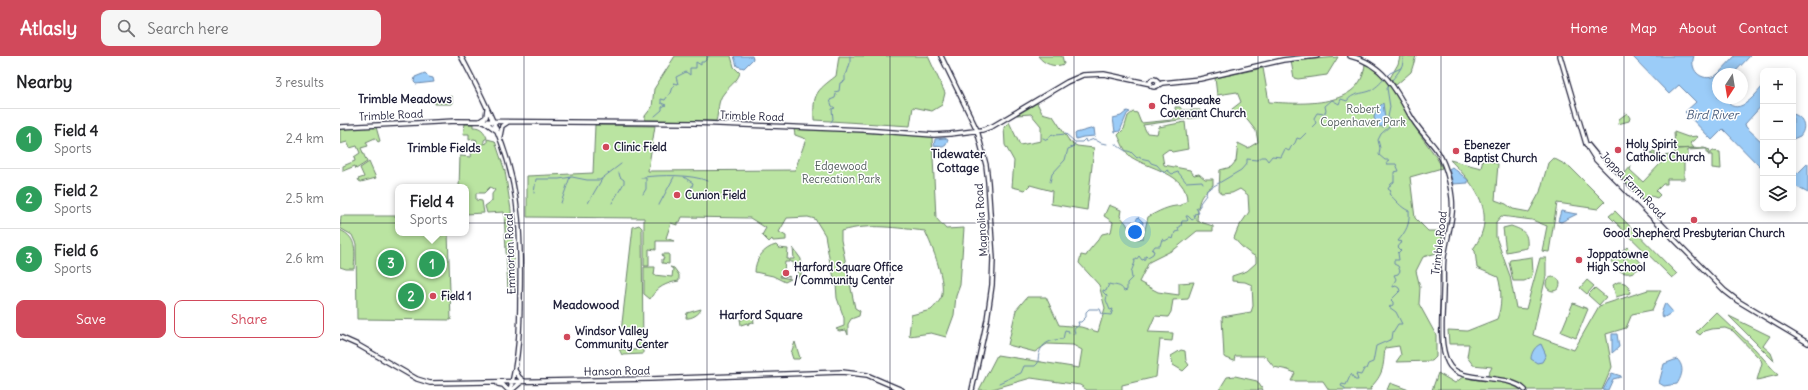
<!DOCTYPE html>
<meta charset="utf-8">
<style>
body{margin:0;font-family:Delius,sans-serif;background:#f6f6f6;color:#202124}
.controls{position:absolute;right:12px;top:12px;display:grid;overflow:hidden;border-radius:8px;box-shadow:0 2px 10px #0003}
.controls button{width:36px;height:36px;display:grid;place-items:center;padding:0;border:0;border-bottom:1px solid #e0e0e0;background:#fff;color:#202124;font:20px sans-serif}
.compass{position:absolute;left:1372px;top:12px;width:36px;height:36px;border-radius:50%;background:#fff;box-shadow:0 2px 10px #0003;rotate:192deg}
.you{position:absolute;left:795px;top:176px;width:14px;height:14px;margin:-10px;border:3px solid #fff;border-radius:50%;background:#1a73e8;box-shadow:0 0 0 6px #1a73e833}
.badge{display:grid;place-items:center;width:26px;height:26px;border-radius:50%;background:#d1495b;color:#fff;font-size:13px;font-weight:700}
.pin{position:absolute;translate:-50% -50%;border:2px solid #fff;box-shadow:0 1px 4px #0006}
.popup{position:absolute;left:55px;top:128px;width:74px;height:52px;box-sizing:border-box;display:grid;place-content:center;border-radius:8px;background:#fff;filter:drop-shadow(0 1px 3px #0005);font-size:13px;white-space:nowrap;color:#757577}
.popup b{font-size:15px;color:#202124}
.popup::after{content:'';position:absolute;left:50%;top:100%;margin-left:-8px;border:8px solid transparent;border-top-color:#fff}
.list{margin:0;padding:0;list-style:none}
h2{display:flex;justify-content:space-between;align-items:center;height:52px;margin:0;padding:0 16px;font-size:17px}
h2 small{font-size:13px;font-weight:400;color:#757577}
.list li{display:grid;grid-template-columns:26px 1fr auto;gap:12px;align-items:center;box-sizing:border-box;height:60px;padding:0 16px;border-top:1px solid #e0e0e0}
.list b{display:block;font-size:15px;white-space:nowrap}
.list p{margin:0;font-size:13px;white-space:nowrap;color:#757577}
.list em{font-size:13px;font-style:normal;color:#757577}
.actions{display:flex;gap:8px;padding:12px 16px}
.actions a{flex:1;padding:9px 0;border:1px solid #d1495b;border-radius:8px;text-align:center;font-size:14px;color:#d1495b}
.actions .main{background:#d1495b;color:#fff}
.icon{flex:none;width:22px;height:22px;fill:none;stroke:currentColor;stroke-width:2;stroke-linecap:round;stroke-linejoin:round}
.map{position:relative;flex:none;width:1468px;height:334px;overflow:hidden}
header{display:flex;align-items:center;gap:24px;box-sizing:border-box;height:56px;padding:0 20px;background:#d1495b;color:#fff}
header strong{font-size:19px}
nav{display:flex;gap:22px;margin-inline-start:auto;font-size:14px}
.search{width:280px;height:36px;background:#f6f6f6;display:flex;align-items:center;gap:10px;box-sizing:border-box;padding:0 14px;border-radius:8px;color:#757577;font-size:15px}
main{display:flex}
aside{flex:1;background:#fff}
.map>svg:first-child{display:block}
</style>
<header>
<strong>Atlasly</strong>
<div class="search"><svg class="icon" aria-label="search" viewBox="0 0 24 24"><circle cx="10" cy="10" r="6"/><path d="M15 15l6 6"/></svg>Search here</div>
<nav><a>Home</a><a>Map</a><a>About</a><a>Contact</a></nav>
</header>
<main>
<aside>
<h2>Nearby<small>3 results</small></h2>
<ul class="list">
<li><span class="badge" style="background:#2e9e5b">1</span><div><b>Field 4</b><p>Sports</p></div><em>2.4 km</em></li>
<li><span class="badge" style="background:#2e9e5b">2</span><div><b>Field 2</b><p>Sports</p></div><em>2.5 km</em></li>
<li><span class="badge" style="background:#2e9e5b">3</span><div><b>Field 6</b><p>Sports</p></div><em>2.6 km</em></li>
</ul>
<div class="actions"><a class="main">Save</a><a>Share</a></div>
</aside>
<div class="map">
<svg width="1468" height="334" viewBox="0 0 1468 334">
<rect width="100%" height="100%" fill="#fff"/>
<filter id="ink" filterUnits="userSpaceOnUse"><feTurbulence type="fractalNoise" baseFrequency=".025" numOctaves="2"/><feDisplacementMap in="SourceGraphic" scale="8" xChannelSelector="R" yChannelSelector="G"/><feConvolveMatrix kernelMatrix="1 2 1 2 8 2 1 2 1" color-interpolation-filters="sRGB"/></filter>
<g filter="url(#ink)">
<path fill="#bae4a1" stroke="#6e836e" d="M 335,0 L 391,0 L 394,11 L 400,17 C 397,26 389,30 384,37 C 377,45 379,56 376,65 L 305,64 L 305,60 L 312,51 L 314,33 Z
M 499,0 L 588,0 L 605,37 L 602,49 L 592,55 L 573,51 L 570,70 L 474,64 C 473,38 475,36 496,20 Z
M 698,0 L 722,0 L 724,8 C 714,12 704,8 698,0 Z
M 1060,0 L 1076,0 L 1071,16 L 1056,29 L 1050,22 L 1058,8 Z
M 998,1 L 987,19 L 958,23 L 954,22 L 951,5 Z
M 1025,7 C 1052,22 1060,50 1077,74 C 1085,87 1096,98 1102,112 L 1070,121 L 1075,162 L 1088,175 L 1103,175 L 1100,196 L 1083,201 L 1076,215 L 1080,231 L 1079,248 L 1096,279 L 1096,301 L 1092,305 L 1056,306 L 1061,299 L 1059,290 L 1045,292 C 1043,311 1044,318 1030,332 L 1031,334 L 989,334 L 983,325 L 951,325 L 955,317 L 948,314 L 934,311 L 925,300 L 895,300 L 894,305 L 884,301 L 882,261 L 911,256 L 913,250 L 912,229 L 905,226 L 892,225 L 892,220 L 907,215 L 916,207 L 916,201 C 907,196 900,190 894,182 L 898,172 L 909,156 L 908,139 L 900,133 L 892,137 L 881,138 L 879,134 L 880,114 L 891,111 L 896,105 L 898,87 L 908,92 L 918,86 L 916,75 L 904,60 L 893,61 L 892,53 L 901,46 L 897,36 L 877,39 L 875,22 L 923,12 L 929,46 C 961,48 1023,53 1025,7 Z
M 111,40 L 112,42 L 112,48 L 95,48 L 95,42 L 107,42 Z
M 697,47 L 702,57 L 713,60 L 730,86 L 737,90 L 754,92 L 747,154 L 711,148 L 712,135 L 690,129 L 685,134 L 672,131 L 674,105 L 665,89 L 664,71 L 669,66 L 680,89 L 701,85 L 701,70 L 691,58 L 677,59 Z
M 835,51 L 840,51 L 842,54 L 860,54 L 861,61 L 803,69 L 807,77 L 817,78 L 819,71 L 845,66 L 848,93 L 832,96 L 829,93 L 822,98 L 824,109 L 850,114 L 854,119 L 859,118 L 865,123 L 873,123 L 873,129 C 857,142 859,145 857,165 L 873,170 L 873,175 L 857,175 L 835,193 L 809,206 L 799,226 L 818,236 L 839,239 L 839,227 L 854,226 L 848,243 L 833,244 L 831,256 L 828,261 L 815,260 L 808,276 L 833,277 L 832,285 L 820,284 L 816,321 L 782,329 L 782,334 L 747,334 L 740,329 L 691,322 L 649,334 L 639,334 L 657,299 L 739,312 L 742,294 L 733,289 L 707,288 L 695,296 L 668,289 L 676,254 L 687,241 L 706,241 L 719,269 L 741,271 L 758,276 L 765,252 L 759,229 L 739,207 L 741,199 L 746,200 C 750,191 757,187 762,178 L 771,176 L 773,166 L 764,160 L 769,149 L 781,154 L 780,160 L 786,167 L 794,182 L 798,183 L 803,182 L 808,161 C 817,156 830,149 840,150 L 847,145 C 847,117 809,113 791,101 C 785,97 781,85 778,79 L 784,73 L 788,60 L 793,56 L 797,57 L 801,67 L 832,64 L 836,61 Z
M 1287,57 L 1290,62 L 1289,65 L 1278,68 L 1279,63 Z
M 125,68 L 133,68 L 133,71 C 141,71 144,75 147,82 L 144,84 L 144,88 L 147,87 L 147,83 L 155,85 L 165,115 L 171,154 L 175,233 L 168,234 L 164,156 L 147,157 L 145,150 L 152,145 L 152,138 L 155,134 L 150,131 L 144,137 L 136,137 L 136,144 L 142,145 L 144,157 L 126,158 L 126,131 L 119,131 L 120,100 L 131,101 L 132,91 L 136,91 L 137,84 L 134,83 L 129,84 L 129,78 L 123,78 Z
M 255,69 L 315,70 L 308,115 L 455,114 L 466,83 L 455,79 L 454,73 L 471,74 L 472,72 L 592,81 L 596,162 L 606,173 L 624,172 L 620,229 L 616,240 L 614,259 L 606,281 L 591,277 L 569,280 L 571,259 L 591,254 C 594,251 599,246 601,242 C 607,226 592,190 585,175 C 557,172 529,167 501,175 L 501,184 L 515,252 L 520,255 L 519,260 L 511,263 L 508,268 L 508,279 L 506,274 L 499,275 L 496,273 L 504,270 L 504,262 L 497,242 L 496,228 L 490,207 L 485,179 L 475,163 L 468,161 L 447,162 L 439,176 L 446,180 L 446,184 L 433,185 L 432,183 L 429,186 L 422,179 L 426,172 L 410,162 L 342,161 L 340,166 L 337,166 L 337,169 L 331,167 L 326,182 L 334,185 L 316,185 L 316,194 L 309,193 L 309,210 L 304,210 L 304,162 L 187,161 L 187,120 L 253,117 Z
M 36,71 L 40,85 L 38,86 L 35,82 L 26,86 L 28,90 L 21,92 L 27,106 L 16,113 L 15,110 L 3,115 L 3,110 L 15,105 L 14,101 L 20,97 L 17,90 L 10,92 L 7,86 L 0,88 L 0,73 Z
M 1334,76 L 1348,81 L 1357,80 L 1358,81 L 1350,87 L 1354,92 L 1335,93 Z
M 1364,92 L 1370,94 L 1369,97 L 1367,98 L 1367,93 L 1365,93 L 1348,94 L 1348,101 L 1344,101 L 1344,123 L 1327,123 L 1327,128 L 1323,128 L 1316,135 L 1320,139 L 1317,142 L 1311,140 L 1304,147 L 1280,123 L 1291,110 L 1290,114 L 1303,126 L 1321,107 L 1311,97 L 1313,95 L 1315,95 L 1315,100 L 1335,99 L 1334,93 Z
M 1373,95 L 1380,96 L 1381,113 L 1372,112 L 1372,99 L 1368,99 Z
M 1143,102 L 1158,108 L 1155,144 L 1166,148 L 1173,153 L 1189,156 L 1200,136 L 1208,107 L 1213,102 L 1230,111 L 1265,146 L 1258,153 L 1217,147 L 1209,196 L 1202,195 L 1207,170 L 1192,164 L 1161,160 L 1156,166 L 1156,181 L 1170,220 L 1176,252 L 1186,253 L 1200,202 L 1206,202 L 1206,220 L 1193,279 L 1234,294 L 1259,250 L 1308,234 L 1321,234 L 1312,254 L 1292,258 L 1286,272 L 1266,278 L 1272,311 L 1262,334 L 1092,334 L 1098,317 L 1115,327 L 1124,320 L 1145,325 L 1152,311 L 1133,309 L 1127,301 L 1129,288 L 1109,288 L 1108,274 L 1127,275 L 1157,263 C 1162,251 1162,234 1158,221 L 1137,212 L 1135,195 L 1133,193 C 1159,158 1135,129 1110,104 L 1141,112 Z
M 29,106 L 36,122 L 21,126 L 19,125 L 18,123 L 24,121 L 20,112 Z
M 1275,155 L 1337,218 L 1332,222 L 1269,160 Z
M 1,160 L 58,160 L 58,177 L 108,177 L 111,264 L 17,263 L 16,188 L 12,179 L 0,172 Z
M 299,169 L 302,172 L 303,298 L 282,299 L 279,293 L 296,294 L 298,279 L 281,276 L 293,171 Z
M 1171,170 C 1185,175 1188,177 1187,192 L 1166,196 L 1163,172 Z
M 0,174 C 18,182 15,196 14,213 L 6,213 L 0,211 Z
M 436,189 L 439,192 L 448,193 L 447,203 L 449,203 L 449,206 L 445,206 L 444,215 L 441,214 L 441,215 L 444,216 L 446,220 L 450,221 L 441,220 L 441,218 L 440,221 L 451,223 L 445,226 L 433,220 L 415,216 C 415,204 423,192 436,189 Z
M 1287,191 L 1303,209 C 1291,221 1280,220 1271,205 Z
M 453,192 L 461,203 L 461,222 L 458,221 L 459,213 L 453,212 L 453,206 L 450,206 L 450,203 L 454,203 Z
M 322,198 L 329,198 L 329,208 L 322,207 L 322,203 L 324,203 Z
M 1192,201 L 1193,216 L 1191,222 L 1184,225 L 1173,225 L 1169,206 L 1170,204 Z
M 304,211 L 315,211 L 314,219 L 332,221 L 333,213 L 330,211 L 334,212 L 339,219 L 339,225 C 326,227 317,231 310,243 L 304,238 Z
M1206 228a7 7 0 1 1 14 0a7 7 0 1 1-14 0Z
M 1247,224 L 1254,230 L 1247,238 L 1240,232 Z
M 1278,226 C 1286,226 1289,229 1290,237 L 1276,241 L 1273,229 Z
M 1255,232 L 1266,241 L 1259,249 L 1248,239 Z
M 1233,247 L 1248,253 L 1236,282 L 1221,276 Z
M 361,253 C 360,258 351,263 346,262 L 347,257 Z
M 1376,256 L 1415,293 L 1438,319 L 1417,324 L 1422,307 L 1421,304 L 1393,275 L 1385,272 L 1371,273 L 1364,275 L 1360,279 L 1356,276 Z
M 411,258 L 413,259 L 414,267 L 413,266 L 409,267 L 408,269 L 407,267 L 401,269 L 400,263 L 401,264 L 411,259 Z
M 1389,260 L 1430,280 L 1423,290 L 1431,297 L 1434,305 Z
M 455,286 L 460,302 L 459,303 L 453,303 L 451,297 Z
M 841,294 L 845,295 L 846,305 L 849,309 L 843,315 L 833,309 L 831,300 Z
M 895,320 L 917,325 L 923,334 L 879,334 L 887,321 Z
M 1050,327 L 1069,334 L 1047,334 Z"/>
<path fill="#9bccf8" stroke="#6b88ac" d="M 394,0 L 412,0 L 413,3 L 404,12 L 397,10 Z
M 1292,0 L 1354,0 C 1348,16 1365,28 1378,18 L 1378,42 L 1384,42 C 1397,63 1413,41 1423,30 L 1423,48 L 1405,68 L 1406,71 L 1423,87 L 1423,114 L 1383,73 L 1372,84 L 1345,56 L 1356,46 L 1339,29 L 1329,38 Z
M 1395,0 L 1410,0 L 1393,18 L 1378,18 Z
M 85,17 L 89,21 L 93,22 L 94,26 L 76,28 L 74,26 L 75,21 Z
M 1043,47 L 1045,62 L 1044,71 L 1036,70 L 1034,61 L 1037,53 Z
M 787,55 L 790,56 L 787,58 L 780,75 L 775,76 L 773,62 L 781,60 Z
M 1453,58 C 1464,61 1467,72 1460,80 L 1453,83 Z
M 754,72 L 755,80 L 743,81 L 736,83 L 735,78 L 736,77 Z
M 605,82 L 608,84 L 606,89 L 603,91 L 594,90 L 595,83 Z
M 1468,107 L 1468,137 L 1453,129 L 1453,115 L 1458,117 Z
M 1112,111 L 1128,124 L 1128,127 L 1113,128 L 1109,113 Z
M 1221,155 L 1236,158 L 1237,158 L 1221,166 L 1218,165 Z
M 798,161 L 803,166 L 801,177 L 795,177 C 791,171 795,166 798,161 Z
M 1325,247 L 1333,256 L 1323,262 L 1321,258 Z
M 1272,278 L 1277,278 L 1279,291 L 1272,297 Z
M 1201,288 L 1206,299 L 1202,306 L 1197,307 L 1191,303 C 1191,297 1195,290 1201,288 Z
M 1337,303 C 1345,311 1342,320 1337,328 L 1324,330 L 1319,327 L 1324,308 Z
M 1272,317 L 1281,320 L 1281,321 L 1273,323 L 1268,334 L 1263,334 Z"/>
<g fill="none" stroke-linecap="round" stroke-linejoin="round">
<path stroke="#6b88ac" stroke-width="1" d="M 1046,21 L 1050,17 L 1061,12
M 1052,24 C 1058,17 1065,9 1063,0
M 315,60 L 322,54 L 322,51 L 326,49 L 321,47 L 321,43 L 325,44 L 330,37 L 332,31 L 335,29 L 333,27 L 338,28 L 336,21 L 346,16 L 350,19 L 350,12 L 356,12 L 356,6 L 361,9 L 361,6 L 364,6 L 369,0
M 491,66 L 493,63 L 492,53 L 495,52 L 492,50 L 490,44 L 495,42 L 496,38 L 494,36 L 499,35 L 500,27 L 505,25 L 505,18 L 507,17 L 510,7 L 510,0
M 703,82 L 707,84 L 712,78 L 715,80 L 715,79 L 726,78 L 735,86 L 742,86 L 745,83 L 746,86 L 754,83 L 761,87 L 767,88
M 775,88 L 784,94 L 791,96 L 797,102 L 800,100 L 800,102 L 809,104 L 811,107 L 817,109 L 824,117 L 827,114 L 832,118 L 838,116 L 846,126 L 862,125 L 863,127
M 304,121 C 322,119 350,118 368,125
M 344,121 L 353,127 L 350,137
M 301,122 L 306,122 L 306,133 L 303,138
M 710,126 L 712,118 L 725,104 L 728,93 L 733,91 L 735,87
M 194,137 L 196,123 L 219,123 L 232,121 L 247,124 L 260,124 L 281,108
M 221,147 L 230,121
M 248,147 L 262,123
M 272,147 L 284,127 L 284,124 L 280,121 L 279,117
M 319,149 L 334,121
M 659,327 L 681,317 L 684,310 L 695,310 L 698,307 C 698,289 707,284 723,283 L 725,274 L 729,275 L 728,277 L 735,278 L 734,273 L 739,269 L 738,266 L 741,266 L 746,261 L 746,256 L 749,253 L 760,253 L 762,258 L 771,259 L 773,253 L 770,254 L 766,244 L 767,240 L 763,236 L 763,234 L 766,235 L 769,228 C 774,230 781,228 784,235 L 787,234 L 787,227 L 792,222 L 791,216 L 795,206 L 794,204 L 796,204 L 799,200 L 802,204 L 805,203 L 805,200 L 808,201 L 813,198 L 814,195 L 812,194 L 815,190 L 820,190 L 822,183 L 825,185 L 830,182 L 833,183 L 835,176 L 839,175 L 838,172 L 841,170 L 842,165 L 847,165 L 848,164 L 846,160 L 848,160 L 852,164 L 855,162 L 854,158 L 859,157 L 856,152 L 860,150 L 860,147 L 866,139 L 867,134 L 901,114 L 907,107 L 907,103 L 917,104 L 922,101 L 925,101 L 928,105 L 932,100 L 941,101 L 945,93 L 949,95 L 951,91 L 955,87 L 957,82 L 960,83 L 976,67 L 974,62 L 977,57 L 984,58 L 986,55 L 985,50 L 992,44 L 999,48 L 1001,43 L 1007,45 C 1012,37 1022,38 1030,35 C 1034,33 1041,27 1044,23
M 1005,334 L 1005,332 L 1001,330 L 1002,328 L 1006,329 L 1011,318 L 1015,324 L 1018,324 L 1016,318 L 1021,319 L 1024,313 L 1026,313 L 1028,308 L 1033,306 L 1036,290 L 1052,283 L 1053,276 L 1058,268 L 1062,268 L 1056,256 L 1049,251 L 1053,249 L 1053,246 L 1051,244 L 1060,235 L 1059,232 L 1056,230 L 1053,231 L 1053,229 L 1056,223 L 1054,219 L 1058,218 L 1060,215 L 1058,210 L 1054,208 L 1054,204 L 1059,204 L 1058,197 L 1061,194 L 1058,191 L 1062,186 L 1058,185 C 1066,175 1070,169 1069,155 C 1060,151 1056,144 1049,138 L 1051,135 L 1048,133 L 1051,128 L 1054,126 L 1054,116 L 1059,115 L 1056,108 L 1046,108 L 1049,104 L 1045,104 L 1039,99 L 1040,92 L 1038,84 L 1041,78 L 1052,68 L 1048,61 L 1050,51 L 1047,32 L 1049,28"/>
<g stroke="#22223b" stroke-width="6">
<path id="secondary" d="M 121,0 C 136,29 151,57 162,88 C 180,137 181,187 180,238 C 180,271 179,302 170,334
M 601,0 L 637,74 L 646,109 L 648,126 L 653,203 L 652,229 L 647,264 L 632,334
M 1010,0 C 1042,7 1056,33 1070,59 C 1077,72 1087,81 1096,93 C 1105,106 1110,126 1112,142 C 1114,161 1108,177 1105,195 C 1102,208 1104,221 1103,234 C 1103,256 1098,287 1108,307 C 1118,329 1168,316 1185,334
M 1220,0 L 1246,88 L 1256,104 L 1385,235 L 1398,245 L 1468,287
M810 27a4 4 0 1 1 8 0a4 4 0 1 1-8 0Z
M 817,30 L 822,27 L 860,23 L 943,4 L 977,0
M 140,65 L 146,61 L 147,53
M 145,66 L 156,74
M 0,71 L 116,65 L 354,67 L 524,74 L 594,79 L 610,78 L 642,74 L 653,70 L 727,26 L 743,19 L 764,18 L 811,28
M 160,80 L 162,70 L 168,66
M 1248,89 L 1262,106 L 1331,178
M 0,281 L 18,289 L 77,323 L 90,327 L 310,323 L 502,316 L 527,319 L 562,334
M 175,314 L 179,321 L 184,325
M 158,328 L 163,329 L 168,334
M 172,334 L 180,327"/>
</g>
<use href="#secondary" stroke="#fff" stroke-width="3.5"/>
</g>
</g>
<path fill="none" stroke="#22223b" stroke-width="1" stroke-opacity="0.55" d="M 184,0 L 184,334M 367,0 L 367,334M 550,0 L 550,334M 734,0 L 734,334M 918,0 L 918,334M 1101,0 L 1101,334M 1284,0 L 1284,334M 0,167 L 1468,167"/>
<g fill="#d1495b" stroke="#fff" stroke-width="1.5">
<circle cx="812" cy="50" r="4"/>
<circle cx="266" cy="91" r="4"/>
<circle cx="1278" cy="94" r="4"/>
<circle cx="1116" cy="95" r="4"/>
<circle cx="337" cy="139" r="4"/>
<circle cx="1354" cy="164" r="4"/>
<circle cx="1239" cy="204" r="4"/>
<circle cx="446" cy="217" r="4"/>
<circle cx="93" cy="240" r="4"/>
<circle cx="227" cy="281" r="4"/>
</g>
<g text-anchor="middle" stroke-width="3" stroke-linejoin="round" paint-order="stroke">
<g font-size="11" font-weight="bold" fill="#22223b" stroke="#fff" text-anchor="start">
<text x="820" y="48">Chesapeake<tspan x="820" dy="13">Covenant Church</tspan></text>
<text x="1286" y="92">Holy Spirit<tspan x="1286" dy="13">Catholic Church</tspan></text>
<text x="1124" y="93">Ebenezer<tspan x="1124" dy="13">Baptist Church</tspan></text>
<text x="274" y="95">Clinic Field</text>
<text x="345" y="143">Cunion Field</text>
<text x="1354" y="181" text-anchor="middle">Good Shepherd Presbyterian Church</text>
<text x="1247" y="202">Joppatowne<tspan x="1247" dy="13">High School</tspan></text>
<text x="454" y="215">Harford Square Office<tspan x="454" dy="13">/ Community Center</tspan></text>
<text x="101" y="244">Field 1</text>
<text x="235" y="279">Windsor Valley<tspan x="235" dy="13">Community Center</tspan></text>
</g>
<g font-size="11" fill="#505c5a" stroke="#fff">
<text x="1023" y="57">Robert<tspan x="1023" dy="13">Copenhaver Park</tspan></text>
<text x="501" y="114">Edgewood<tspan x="501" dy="13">Recreation Park</tspan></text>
</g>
<g font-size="11" fill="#22223b" stroke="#fff">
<text transform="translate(51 59) rotate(-3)" y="4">Trimble Road</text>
<text transform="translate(412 60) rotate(2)" y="4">Trimble Road</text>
<text transform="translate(1293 129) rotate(46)" y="4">Joppa Farm Road</text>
<text transform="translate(641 164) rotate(-94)" y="4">Magnolia Road</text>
<text transform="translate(1099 187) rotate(-83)" y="4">Trimble Road</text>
<text transform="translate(170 198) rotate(-92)" y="4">Emmorton Road</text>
<text transform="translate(277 315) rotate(-1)" y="4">Hanson Road</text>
</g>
<g font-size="12" font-weight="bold" fill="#22223b" stroke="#fff">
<text x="65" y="47">Trimble Meadows</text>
<text x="104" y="96">Trimble Fields</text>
<text x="618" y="102">Tidewater<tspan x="618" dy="14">Cottage</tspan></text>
<text x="246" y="253">Meadowood</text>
<text x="421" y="263">Harford Square</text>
</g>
<g font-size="12" font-style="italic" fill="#4c5e7d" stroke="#fff">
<text x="1372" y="63">Bird River</text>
</g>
</g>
</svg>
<div class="controls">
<button>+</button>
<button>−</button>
<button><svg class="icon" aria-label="locate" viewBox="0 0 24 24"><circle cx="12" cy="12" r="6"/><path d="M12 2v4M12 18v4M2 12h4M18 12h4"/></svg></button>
<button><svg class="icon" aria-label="layers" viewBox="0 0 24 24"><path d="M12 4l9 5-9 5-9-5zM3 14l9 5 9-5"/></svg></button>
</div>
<svg class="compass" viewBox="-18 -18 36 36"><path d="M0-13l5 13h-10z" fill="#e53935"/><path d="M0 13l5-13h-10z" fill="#757577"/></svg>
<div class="you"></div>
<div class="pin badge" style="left:92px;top:208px;background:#2e9e5b">1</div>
<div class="popup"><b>Field 4</b>Sports</div>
<div class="pin badge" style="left:71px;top:240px;background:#2e9e5b">2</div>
<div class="pin badge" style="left:51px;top:207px;background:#2e9e5b">3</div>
</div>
</main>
